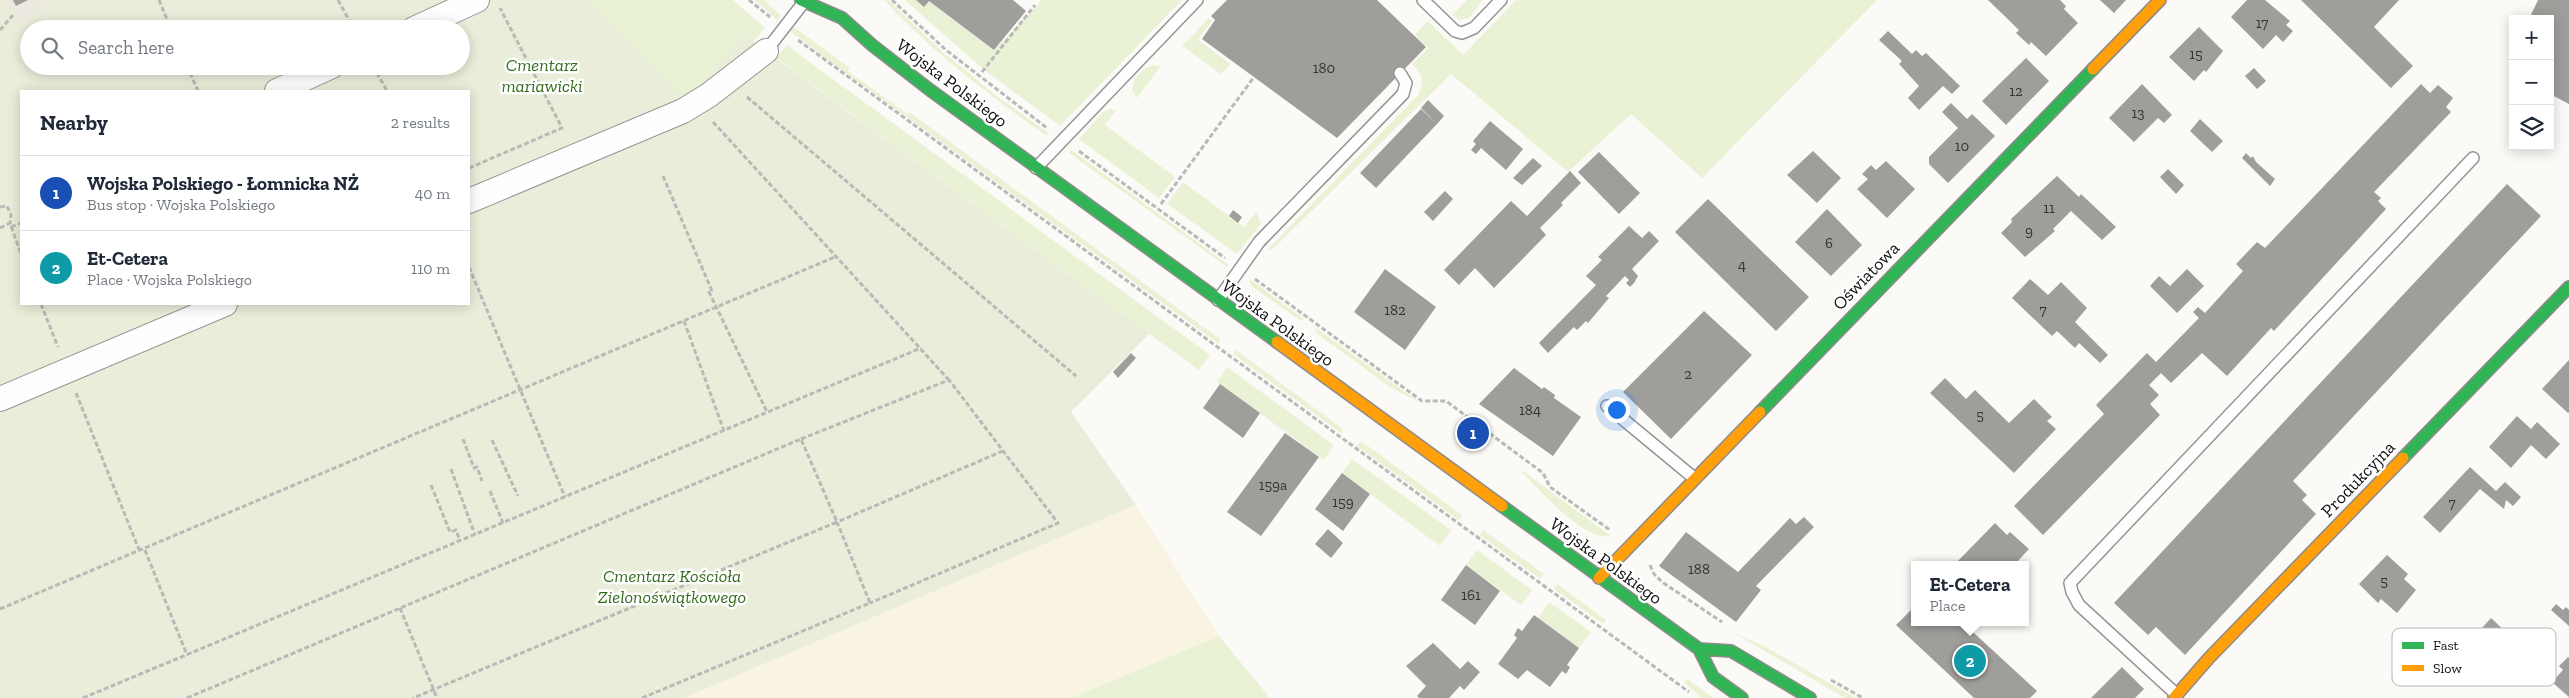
<!DOCTYPE html>
<meta charset="utf-8">
<style>
body{margin:0;font-family:"Zilla Slab",serif;background:#f6f6f7;color:#1f2937}
.controls{position:absolute;right:15px;top:15px;display:grid;overflow:hidden;border-radius:0px;box-shadow:0 2px 12px #0003}
.controls button{width:45px;height:45px;display:grid;place-items:center;padding:0;border:0;border-bottom:1px solid #e0e1e3;background:#fff;color:#1f2937;font:25px sans-serif}
.you{position:absolute;left:1616px;top:409px;width:18px;height:18px;margin:-12px;border:4px solid #fff;border-radius:50%;background:#1a73e8;box-shadow:0 0 0 8px #1a73e833}
.badge{display:grid;place-items:center;width:32px;height:32px;border-radius:50%;background:#b45309;color:#fff;font-size:16px;font-weight:700}
.pin{position:absolute;translate:-50% -50%;border:2px solid #fff;box-shadow:0 1px 5px #0006}
.popup{position:absolute;left:1911px;top:561px;width:118px;height:65px;box-sizing:border-box;display:grid;place-content:center;border-radius:0px;background:#fff;filter:drop-shadow(0 1px 4px #0005);font-size:16px;white-space:nowrap;color:#747a83}
.popup b{font-size:19px;color:#1f2937}
.popup::after{content:'';position:absolute;left:50%;top:100%;margin-left:-10px;border:10px solid transparent;border-top-color:#fff}
.list{margin:0;padding:0;list-style:none}
h2{display:flex;justify-content:space-between;align-items:center;height:65px;margin:0;padding:0 20px;font-size:21px}
h2 small{font-size:16px;font-weight:400;color:#747a83}
.list li{display:grid;grid-template-columns:32px 1fr auto;gap:15px;align-items:center;box-sizing:border-box;height:75px;padding:0 20px;border-top:1px solid #e0e1e3}
.list b{display:block;font-size:19px;white-space:nowrap}
.list p{margin:0;font-size:16px;white-space:nowrap;color:#747a83}
.list em{font-size:16px;font-style:normal;color:#747a83}
.icon{flex:none;width:28px;height:28px;fill:none;stroke:currentColor;stroke-width:2;stroke-linecap:round;stroke-linejoin:round}
.map{position:relative;flex:none;width:2569px;height:698px;overflow:hidden}
.search{position:absolute;background:#fff;box-shadow:0 2px 12px #0003;left:20px;top:20px;width:450px;height:55px;display:flex;align-items:center;gap:12px;box-sizing:border-box;padding:0 18px;border-radius:28px;color:#747a83;font-size:19px}
.panel{position:absolute;background:#fff;box-shadow:0 2px 12px #0003;left:20px;top:90px;width:450px;height:215px;border-radius:0px}
.map>svg:first-child{display:block}
</style>
<div class="map">
<svg width="2569" height="698" viewBox="0 0 2569 698">
<rect width="100%" height="100%" fill="#fcfaf6"/>
<path fill="#f9f4e2" d="M 1136,505 L 1219,636 L 1071,698 L 684,698 Z"/>
<path fill="#e9f2d5" d="M 589,0 L 733,0 L 765,28 L 753,42 L 744,35 L 736,47 L 683,99 Z
M 754,0 L 764,0 L 781,16 L 777,20 Z
M 884,0 L 888,0 L 944,53 L 998,97 L 1050,134 L 1045,135 C 988,94 932,52 884,0 Z
M 905,0 L 916,0 L 924,7 L 929,1 L 994,50 L 1042,0 L 1182,0 L 1060,126 L 984,70 Z
M 1467,0 L 1483,0 L 1469,18 L 1460,20 L 1452,15 Z
M 1516,0 L 1877,0 L 1702,178 L 1631,114 L 1568,172 L 1451,74 L 1271,251 L 1268,249 L 1418,95 C 1425,83 1422,73 1412,64 L 1428,48 L 1415,35 L 1428,21 L 1463,55 Z
M 1209,18 L 1212,21 L 1198,40 L 1231,64 L 1221,74 L 1182,46 Z
M 794,27 L 850,68 L 848,71 L 907,114 L 909,112 L 1220,339 L 1219,344 L 820,54 L 790,31 Z
M 787,45 L 812,64 L 1210,355 L 1199,370 L 1149,334 L 776,58 Z
M 1153,65 L 1160,67 L 1137,98 L 1132,90 C 1132,79 1143,68 1153,65 Z
M 1110,109 L 1116,110 L 1105,125 L 1175,177 L 1159,198 L 1079,139 L 1103,112 Z
M 1070,149 L 1229,265 L 1227,267 L 1069,153 Z
M 1183,182 L 1244,227 L 1256,212 L 1261,223 L 1259,227 L 1237,254 L 1167,204 Z
M 1250,279 L 1304,319 L 1301,321 L 1250,285 Z
M 1316,328 L 1422,404 L 1390,387 L 1315,332 Z
M 1236,350 L 1343,429 L 1342,434 L 1233,354 Z
M 1227,367 L 1334,445 L 1324,460 L 1217,382 Z
M 1361,441 L 1462,515 L 1459,520 L 1357,446 Z
M 1352,459 L 1451,530 L 1440,546 L 1342,473 Z
M 1523,471 L 1611,536 C 1582,541 1542,491 1521,472 Z
M 1483,530 L 1544,574 L 1540,579 L 1480,535 Z
M 1477,550 L 1532,590 L 1521,605 L 1466,565 Z
M 1557,584 L 1606,620 L 1603,624 L 1554,589 Z
M 1549,602 L 1591,632 L 1579,648 L 1538,618 Z
M 1732,632 L 1764,646 L 1856,698 L 1845,698 Z
M 1219,636 L 1270,698 L 1071,698 Z
M 1687,679 L 1714,698 L 1702,698 L 1684,683 Z"/>
<path fill="#eaedd9" fill-rule="evenodd" d="M 0,0 L 589,0 L 683,99 L 736,47 L 744,35 L 1149,334 L 1071,412 L 1136,505 L 684,698 L 0,698 ZM 29,29 L 461,29 L 461,66 L 29,66 ZM 21,91 L 469,91 L 469,304 L 21,304 Z"/>
<path fill="#ede9e1" d="M 7,0 L 13,0 L 16,6 L 28,0 L 43,0 L 46,6 L 18,23 Z"/>
<path fill="#a09e9b" d="M 13,0 L 28,0 L 16,6 Z
M 916,0 L 1013,0 L 1026,11 L 994,50 L 929,1 L 924,7 Z
M 1227,0 L 1377,0 L 1426,47 L 1337,138 L 1202,39 L 1215,20 L 1211,16 Z
M 1988,0 L 2060,0 L 2066,6 L 2064,9 L 2078,23 L 2046,56 L 2031,42 L 2029,45 L 2016,33 L 2019,30 Z
M 2100,0 L 2126,0 L 2114,13 Z
M 2247,0 L 2265,0 L 2290,21 L 2286,25 L 2293,31 L 2283,42 L 2276,35 L 2263,49 L 2231,17 Z
M 2301,0 L 2399,0 L 2374,27 L 2413,66 L 2391,88 Z
M 2538,0 L 2569,0 L 2569,104 L 2550,94 L 2550,19 L 2529,19 Z
M 2199,27 L 2223,51 L 2206,72 L 2204,70 L 2194,81 L 2169,57 Z
M 1888,31 L 1912,54 L 1916,50 L 1922,56 L 1926,53 L 1960,86 L 1952,94 L 1943,86 L 1919,110 L 1908,98 L 1919,86 L 1899,64 L 1902,61 L 1879,40 Z
M 2026,58 L 2049,81 L 2006,125 L 1982,101 Z
M 2254,68 L 2266,81 L 2257,89 L 2245,76 Z
M 2142,84 L 2172,115 L 2164,123 L 2158,118 L 2134,142 L 2109,118 Z
M 2421,84 L 2430,93 L 2438,85 L 2453,98 L 2446,107 L 2451,112 L 2374,192 L 2381,198 L 2378,201 L 2386,209 L 2274,331 L 2271,328 L 2227,376 L 2202,353 L 2171,383 L 2161,373 L 2149,385 L 2159,395 L 2150,404 L 2160,415 L 2043,535 L 2014,506 L 2104,414 L 2096,405 L 2147,353 L 2156,362 L 2199,318 L 2193,312 L 2198,307 L 2205,313 L 2243,271 L 2236,264 L 2257,242 L 2265,248 Z
M 1428,100 L 1444,116 L 1437,124 L 1421,108 Z
M 1951,103 L 1967,119 L 1972,114 L 1995,136 L 1948,183 L 1929,164 L 1929,157 L 1958,128 L 1942,112 Z
M 1421,109 L 1437,124 L 1376,188 L 1360,173 Z
M 2200,119 L 2223,141 L 2212,152 L 2190,131 Z
M 1490,121 L 1523,149 L 1506,170 L 1481,148 L 1476,154 L 1471,150 L 1476,144 L 1473,141 Z
M 1813,151 L 1841,178 L 1817,203 L 1787,175 Z
M 1599,152 L 1640,193 L 1619,214 L 1578,172 Z
M 2246,153 L 2251,158 L 2253,156 L 2256,162 L 2275,179 L 2270,186 L 2242,158 Z
M 1533,158 L 1542,166 L 1522,185 L 1513,178 Z
M 1886,161 L 1915,189 L 1887,218 L 1857,189 L 1868,179 L 1862,174 L 1871,165 L 1876,170 Z
M 2168,169 L 2184,185 L 2176,194 L 2160,177 Z
M 1570,171 L 1581,183 L 1561,203 L 1563,205 L 1540,228 L 1546,235 L 1494,288 L 1475,268 L 1459,285 L 1444,270 L 1511,201 L 1527,216 Z
M 2057,176 L 2079,197 L 2081,194 L 2116,227 L 2102,240 L 2071,211 L 2053,229 L 2055,231 L 2025,257 L 2001,233 L 2012,222 L 2011,219 Z
M 2507,184 L 2541,216 L 2293,481 L 2307,495 L 2302,500 L 2316,514 L 2185,655 L 2156,627 L 2148,635 L 2114,603 Z
M 1445,191 L 1453,199 L 1433,221 L 1424,212 Z
M 1708,199 L 1809,297 L 1776,331 L 1675,232 Z
M 1827,209 L 1862,245 L 1831,276 L 1795,242 Z
M 1233,210 L 1242,217 L 1238,223 L 1229,216 Z
M 1629,226 L 1642,238 L 1649,231 L 1659,241 L 1632,269 L 1638,276 L 1634,283 L 1630,287 L 1626,283 L 1629,280 L 1625,276 L 1606,296 L 1609,298 L 1588,323 L 1586,321 L 1577,330 L 1574,327 L 1548,353 L 1539,343 L 1596,285 L 1586,276 L 1602,260 L 1598,257 Z
M 1385,269 L 1436,307 L 1405,350 L 1354,312 Z
M 2187,269 L 2204,286 L 2177,313 L 2150,286 L 2159,276 L 2170,286 Z
M 2030,279 L 2048,295 L 2061,282 L 2087,308 L 2075,322 L 2108,355 L 2100,363 L 2079,343 L 2075,348 L 2057,331 L 2052,336 L 2012,298 Z
M 1704,311 L 1752,355 L 1671,439 L 1623,392 Z
M 1131,353 L 1136,358 L 1118,378 L 1113,372 Z
M 2569,360 L 2569,412 L 2568,413 L 2542,389 Z
M 1514,368 L 1542,389 L 1544,387 L 1555,395 L 1554,398 L 1581,417 L 1553,456 L 1479,404 Z
M 1945,378 L 1966,399 L 1975,390 L 2009,423 L 2034,399 L 2052,417 L 2047,421 L 2056,429 L 2014,473 L 1930,393 Z
M 1220,384 L 1260,413 L 1243,438 L 1203,408 Z
M 2517,416 L 2531,429 L 2537,422 L 2560,444 L 2546,459 L 2531,445 L 2511,468 L 2489,447 Z
M 1285,433 L 1319,457 L 1261,536 L 1227,512 Z
M 2470,467 L 2496,491 L 2505,482 L 2521,497 L 2513,506 L 2506,500 L 2504,509 L 2480,489 L 2440,533 L 2423,517 Z
M 1342,473 L 1370,494 L 1343,531 L 1315,509 Z
M 1804,517 L 1814,527 L 1756,586 L 1761,590 L 1736,622 L 1659,566 L 1686,532 L 1738,572 L 1790,518 L 1796,524 Z
M 1995,523 L 2007,535 L 2010,532 L 2029,549 L 2014,565 L 1954,565 Z
M 1328,529 L 1343,543 L 1331,558 L 1315,544 Z
M 2387,555 L 2408,574 L 2404,579 L 2416,590 L 2397,613 L 2381,599 L 2378,603 L 2359,584 Z
M 1466,565 L 1500,591 L 1475,625 L 1441,600 Z
M 2556,604 L 2563,610 L 2566,607 L 2569,610 L 2569,626 L 2551,610 Z
M 1915,606 L 1915,622 L 1962,622 L 2037,691 L 2030,698 L 1974,698 L 1896,625 Z
M 1534,615 L 1579,648 L 1567,665 L 1570,667 L 1566,674 L 1562,671 L 1550,687 L 1527,670 L 1518,679 L 1498,664 L 1517,638 L 1514,635 L 1518,628 L 1522,631 Z
M 2491,618 L 2506,632 L 2459,682 L 2424,650 L 2442,631 L 2463,649 Z
M 1433,643 L 1460,669 L 1468,661 L 1480,672 L 1464,690 L 1460,686 L 1449,698 L 1419,698 L 1417,696 L 1426,686 L 1406,666 Z
M 2568,657 L 2569,658 L 2569,697 L 2552,682 L 2563,670 L 2559,666 Z
M 2122,667 L 2144,689 L 2135,698 L 2091,698 Z"/>
<g fill="none" stroke-linecap="round" stroke-linejoin="round">
<g stroke="#969594" stroke-width="14">
<path id="lane" d="M 1423,0 L 1455,31 L 1462,33 L 1474,28 L 1501,0
M 766,51 L 804,2
M 1036,168 L 1197,0
M 1218,300 L 1259,242 L 1403,94 L 1406,83 L 1400,73
M 1607,406 L 1694,478
M 2177,695 L 2079,605 L 2072,592 L 2070,583 L 2473,158"/>
</g>
<g stroke="#969594" stroke-width="26">
<path id="street" d="M 414,29 L 477,0
M 277,91 L 332,66
M 469,201 L 683,111 L 709,95 L 766,51
M 0,399 L 225,304"/>
</g>
<g stroke="#8d8c8a" stroke-width="14">
<path id="fast" d="M 801,0 L 842,18 L 872,45 L 930,90 L 1277,342
M 1760,412 L 2093,69
M 2403,458 L 2569,287
M 1502,506 L 1699,649 L 1713,677 L 1742,698
M 1699,649 L 1731,651 L 1810,698"/>
</g>
<g stroke="#8d8c8a" stroke-width="14">
<path id="slow" d="M 2093,69 L 2160,0
M 1277,342 L 1502,506
M 1599,578 L 1760,412
M 2174,698 L 2209,658 L 2403,458"/>
</g>
<path stroke="#b9b9b8" stroke-width="3" stroke-dasharray="5 2.5" stroke-linecap="butt" d="M 159,0 L 171,29
M 338,0 L 354,29
M 749,0 L 770,17
M 892,0 L 946,50 L 1047,128
M 0,30 L 14,14
M 798,40 L 1689,692
M 187,66 L 198,91
M 373,66 L 387,91
M 982,72 L 1035,5
M 747,97 L 1076,376
M 713,122 L 949,380
M 1079,151 L 1225,258
M 469,168 L 562,128 L 500,8
M 663,176 L 712,291 L 709,292 L 767,412
M 1161,204 L 1254,77
M 0,207 L 7,206 L 11,215 L 10,223
M 11,227 L 21,223
M 0,228 L 10,223 L 21,254
M 469,267 L 565,497
M 1255,279 L 1422,401 L 1446,401 L 1543,473 L 1550,487 L 1610,530
M 41,304 L 58,347
M 684,321 L 724,431
M 76,393 L 140,552
M 463,439 L 474,468 L 477,467 L 482,481
M 801,439 L 949,380 L 1058,523 L 870,603
M 492,440 L 518,496
M 451,469 L 475,535
M 431,485 L 450,532 L 456,530 L 460,541
M 490,491 L 503,523
M 145,550 L 187,655
M 1650,565 L 1654,574 L 1662,582 L 1722,622
M 400,608 L 437,698
M 0,609 L 835,257
M 1831,680 L 1863,698
M 83,698 L 921,348
M 187,698 L 801,439 L 837,522 L 413,698
M 642,698 L 870,603 L 837,522 L 1003,451"/>
<use href="#lane" stroke="#fffefe" stroke-width="11"/>
<use href="#street" stroke="#fffefe" stroke-width="24"/>
<use href="#fast" stroke="#30b455" stroke-width="11"/>
<use href="#slow" stroke="#ff9f0a" stroke-width="11"/>
</g>
<g text-anchor="middle" stroke-width="5" stroke-linejoin="round" paint-order="stroke">
<g font-size="15" fill="#343433">
<text x="2262" y="28">17</text>
<text x="2196" y="59">15</text>
<text x="1324" y="73">180</text>
<text x="2016" y="96">12</text>
<text x="2138" y="118">13</text>
<text x="1962" y="151">10</text>
<text x="2049" y="213">11</text>
<text x="2029" y="236">9</text>
<text x="1829" y="248">6</text>
<text x="1742" y="270">4</text>
<text x="1395" y="315">182</text>
<text x="2043" y="315">7</text>
<text x="1688" y="379">2</text>
<text x="1530" y="415">184</text>
<text x="1980" y="420">5</text>
<text x="1273" y="490">159a</text>
<text x="1343" y="507">159</text>
<text x="2452" y="508">7</text>
<text x="1699" y="574">188</text>
<text x="2384" y="586">5</text>
<text x="1471" y="600">161</text>
</g>
<g font-size="18" font-style="italic" fill="#346c1c" stroke="#fff">
<text x="542" y="71">Cmentarz<tspan x="542" dy="21">mariawicki</tspan></text>
<text x="672" y="582">Cmentarz Kościoła<tspan x="672" dy="21">Zielonoświątkowego</tspan></text>
</g>
<g font-size="18" fill="#101010" stroke="#fff">
<text transform="translate(952 83) rotate(37)" y="6">Wojska Polskiego</text>
<text transform="translate(1866 276) rotate(-46)" y="6">Oświatowa</text>
<text transform="translate(1278 323) rotate(36)" y="6">Wojska Polskiego</text>
<text transform="translate(2358 479) rotate(-46)" y="6">Produkcyjna</text>
<text transform="translate(1606 561) rotate(36)" y="6">Wojska Polskiego</text>
</g>
</g>
<rect x="2392" y="628" width="164" height="58" rx="8" fill="#fff" stroke="#b7b7b7" stroke-width="1"/>
<rect x="2402" y="642" width="22" height="7" fill="#30b455"/>
<rect x="2402" y="665" width="22" height="6" fill="#ff9f0a"/>
<g font-size="14" fill="#101010">
<text x="2433" y="650">Fast</text>
<text x="2433" y="673">Slow</text>
</g>
</svg>
<div class="controls">
<button>+</button>
<button>−</button>
<button><svg class="icon" aria-label="layers" viewBox="0 0 24 24"><path d="M12 4l9 5-9 5-9-5zM3 14l9 5 9-5"/></svg></button>
</div>
<div class="you"></div>
<div class="pin badge" style="left:1473px;top:433px;background:#1a4fb4">1</div>
<div class="pin badge" style="left:1970px;top:661px;background:#0f9aa8">2</div>
<div class="popup"><b>Et-Cetera</b>Place</div>
<div class="search"><svg class="icon" aria-label="search" viewBox="0 0 24 24"><circle cx="10" cy="10" r="6"/><path d="M15 15l6 6"/></svg>Search here</div>
<section class="panel">
<h2>Nearby<small>2 results</small></h2>
<ul class="list">
<li><span class="badge" style="background:#1a4fb4">1</span><div><b>Wojska Polskiego - Łomnicka NŻ</b><p>Bus stop · Wojska Polskiego</p></div><em>40 m</em></li>
<li><span class="badge" style="background:#0f9aa8">2</span><div><b>Et-Cetera</b><p>Place · Wojska Polskiego</p></div><em>110 m</em></li>
</ul>
</section>
</div>
